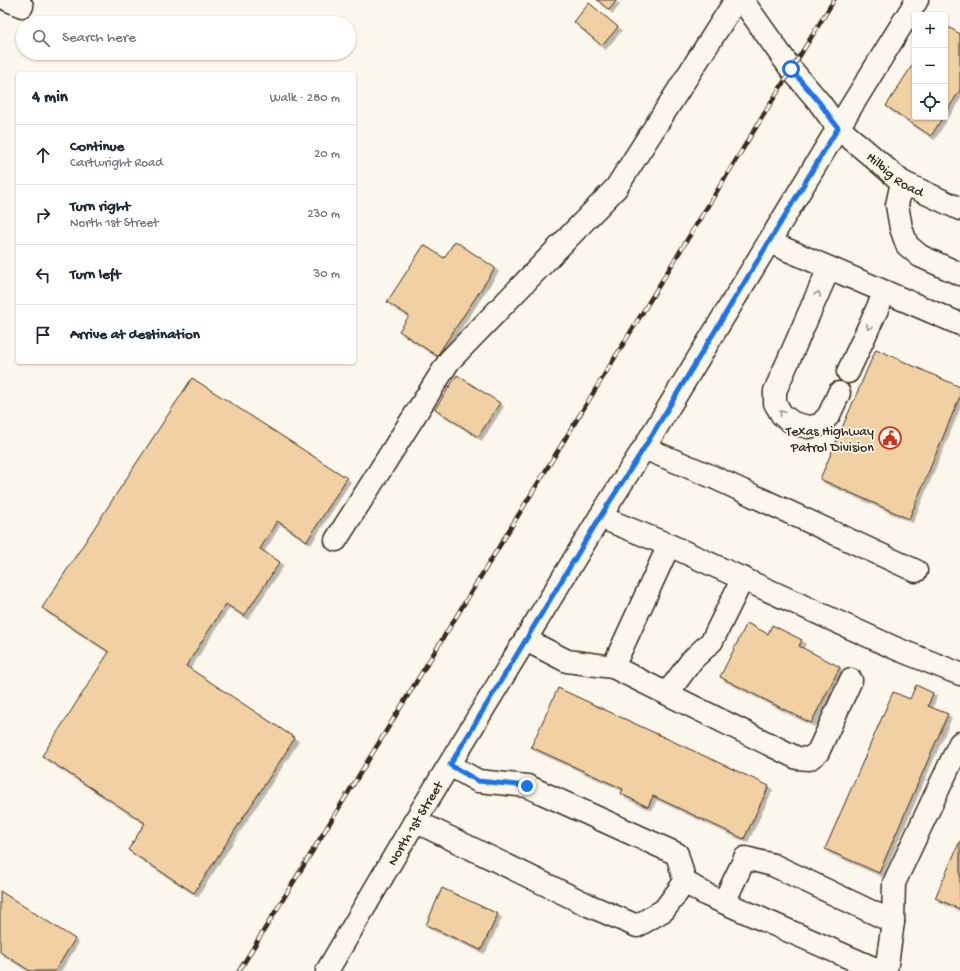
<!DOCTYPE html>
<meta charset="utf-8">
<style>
body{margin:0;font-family:"Gochi Hand",sans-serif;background:#f2f2f3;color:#1f2937}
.controls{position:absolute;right:12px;top:12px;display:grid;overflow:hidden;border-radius:4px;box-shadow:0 1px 3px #0004}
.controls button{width:36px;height:36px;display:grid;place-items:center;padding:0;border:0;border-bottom:1px solid #e0e1e3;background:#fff;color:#1f2937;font:20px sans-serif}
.stop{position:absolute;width:12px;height:12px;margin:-9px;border:3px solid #1a73e8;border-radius:50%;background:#fff}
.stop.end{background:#1a73e8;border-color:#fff;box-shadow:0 1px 4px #0008}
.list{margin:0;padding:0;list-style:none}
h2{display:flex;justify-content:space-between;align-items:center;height:52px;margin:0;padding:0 16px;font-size:17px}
h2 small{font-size:13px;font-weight:400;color:#747a83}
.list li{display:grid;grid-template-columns:26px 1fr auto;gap:12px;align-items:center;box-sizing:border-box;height:60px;padding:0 16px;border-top:1px solid #e0e1e3}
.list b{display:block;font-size:15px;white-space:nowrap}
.list p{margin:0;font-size:13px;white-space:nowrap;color:#747a83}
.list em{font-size:13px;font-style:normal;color:#747a83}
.icon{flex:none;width:22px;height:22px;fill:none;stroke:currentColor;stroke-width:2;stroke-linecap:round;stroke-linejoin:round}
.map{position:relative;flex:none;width:960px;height:971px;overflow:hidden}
.search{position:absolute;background:#fff;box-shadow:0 1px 3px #0004;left:16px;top:16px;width:340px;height:44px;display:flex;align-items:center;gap:10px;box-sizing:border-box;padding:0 14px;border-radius:22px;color:#747a83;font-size:15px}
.panel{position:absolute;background:#fff;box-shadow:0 1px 3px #0004;left:16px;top:72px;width:340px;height:292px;border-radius:4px}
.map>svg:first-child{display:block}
</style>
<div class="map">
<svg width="960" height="971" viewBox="0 0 960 971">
<defs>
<filter id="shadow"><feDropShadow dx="3.5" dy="3.5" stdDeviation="0" flood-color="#0004"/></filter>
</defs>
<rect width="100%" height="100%" fill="#fbf7ec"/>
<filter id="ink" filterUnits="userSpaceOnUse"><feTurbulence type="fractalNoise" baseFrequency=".025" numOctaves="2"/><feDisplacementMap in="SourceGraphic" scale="8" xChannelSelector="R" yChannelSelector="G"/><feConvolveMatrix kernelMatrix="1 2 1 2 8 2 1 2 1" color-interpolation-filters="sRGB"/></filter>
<g filter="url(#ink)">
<path fill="#f1d1a3" stroke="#3b2a1e" filter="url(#shadow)" d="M 597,0 L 617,0 L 609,10 Z
M 589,3 L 618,27 L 602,46 L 574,22 Z
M 945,25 L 960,34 L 960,90 L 945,114 Z
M 915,61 L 915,117 L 943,117 L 931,136 L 886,106 Z
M 455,241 L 495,268 L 437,356 L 399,331 L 409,316 L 387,302 L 424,245 L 444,258 Z
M 876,349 L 960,387 L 960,396 L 909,519 L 820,479 Z
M 457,375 L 500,403 L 478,437 L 435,409 Z
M 192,378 L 347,478 L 307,541 L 277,521 L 260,549 L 280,562 L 244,616 L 226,604 L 186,666 L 295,738 L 194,893 L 128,850 L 145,823 L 42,756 L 109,652 L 42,608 Z
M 747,623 L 768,634 L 772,625 L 802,640 L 799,646 L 840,667 L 811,723 L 720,677 Z
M 916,685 L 933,693 L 928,706 L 948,714 L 879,873 L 825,849 L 893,692 L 910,699 Z
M 558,688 L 769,786 L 744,839 L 653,796 L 648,807 L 621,794 L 623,789 L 531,747 Z
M 960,841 L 960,909 L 935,898 Z
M 442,888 L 498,914 L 481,950 L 426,925 Z
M 0,891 L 75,939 L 55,971 L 30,971 L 0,952 Z"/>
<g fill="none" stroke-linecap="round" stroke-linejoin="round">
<g stroke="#3b2a1e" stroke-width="25">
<g id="minor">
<path d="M 8,0 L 22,6"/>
<path id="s1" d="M 742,0 L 791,69 L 819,102 L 838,128 L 861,147 L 902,182 L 960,209"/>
<path d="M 902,182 L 897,205 L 901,228 L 907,245 L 920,256 L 960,274"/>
<path d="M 769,242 L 960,324"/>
<path d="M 829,268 L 775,391 L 775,403 L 782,415 L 793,423 L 808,427 L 820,425 L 829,415 L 839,393"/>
<path d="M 848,372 L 885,292"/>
<path d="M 644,448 L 713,477 L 916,571"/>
<path d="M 336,540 L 449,361 L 616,188 L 736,0"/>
<path d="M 669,545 L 897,649 L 960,674"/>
<path d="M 526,640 L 567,661 L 613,667 L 669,545 L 600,517"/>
<path d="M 613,667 L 797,758 L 809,759 L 818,752 L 851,680"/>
<path d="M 666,693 L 675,683 L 692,660 L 712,641 L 743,578"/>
<path d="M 415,821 L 588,905 L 637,926 L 664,910 L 685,882 L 677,854 L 527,786 L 478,781 L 450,765"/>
<path d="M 685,882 L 707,895 L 880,971"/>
<path d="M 724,902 L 745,858 L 773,865 L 893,922"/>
<path id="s2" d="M 327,971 L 415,821 L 600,517 L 644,448 L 838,128 L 917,0"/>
<path d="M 886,971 L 893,922 L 894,883 L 960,743"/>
</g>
</g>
<use href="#minor" stroke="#fbf7ec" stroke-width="22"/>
<g stroke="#3b2a1e" stroke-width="4.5">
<path id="rail" d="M 239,971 L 834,0"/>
</g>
<use href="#rail" stroke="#fbf7ec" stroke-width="3" stroke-dasharray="9" stroke-linecap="butt"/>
</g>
<defs><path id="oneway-chevron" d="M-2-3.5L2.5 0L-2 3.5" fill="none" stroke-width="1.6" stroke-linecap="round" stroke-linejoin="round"/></defs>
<g stroke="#9b9085">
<use href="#oneway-chevron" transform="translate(818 294) rotate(-66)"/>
<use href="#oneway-chevron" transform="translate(869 327) rotate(115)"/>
<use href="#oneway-chevron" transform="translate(782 413) rotate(-130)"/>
</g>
</g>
<g fill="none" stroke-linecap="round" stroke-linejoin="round" filter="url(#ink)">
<path stroke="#1a73e8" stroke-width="5" d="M 527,786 L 478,781 L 450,765 L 600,517 L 644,448 L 838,128 L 819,102 L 791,69"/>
</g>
<defs>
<g id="civic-ring" transform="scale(1.15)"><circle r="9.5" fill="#fbf7ec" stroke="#c8321e" stroke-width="1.5"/><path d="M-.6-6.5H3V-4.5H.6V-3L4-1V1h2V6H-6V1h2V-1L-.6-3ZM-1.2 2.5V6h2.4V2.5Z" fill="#c8321e"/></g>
</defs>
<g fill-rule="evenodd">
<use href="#civic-ring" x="890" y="438"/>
</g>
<g text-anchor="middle" stroke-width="3.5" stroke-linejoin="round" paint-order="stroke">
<g font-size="14" fill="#3b2a1e" stroke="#fbf7ec">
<text dy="5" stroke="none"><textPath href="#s1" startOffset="234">Hilbig Road</textPath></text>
<text dy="5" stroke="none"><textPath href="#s2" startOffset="172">North 1st Street</textPath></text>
</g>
<g font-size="14" fill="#3b2a1e" stroke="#fbf7ec" text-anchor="end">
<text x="874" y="435">Texas Highway<tspan x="874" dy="16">Patrol Division</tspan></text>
</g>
</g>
</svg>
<div class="controls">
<button>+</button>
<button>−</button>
<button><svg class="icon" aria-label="locate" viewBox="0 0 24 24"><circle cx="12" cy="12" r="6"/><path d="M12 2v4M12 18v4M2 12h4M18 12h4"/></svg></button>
</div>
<div class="stop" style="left:791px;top:69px"></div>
<div class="stop end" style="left:527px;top:786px"></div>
<div class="search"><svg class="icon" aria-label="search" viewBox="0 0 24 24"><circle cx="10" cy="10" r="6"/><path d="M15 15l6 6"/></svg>Search here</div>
<section class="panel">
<h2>4 min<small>Walk · 280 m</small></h2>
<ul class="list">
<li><svg class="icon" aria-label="ahead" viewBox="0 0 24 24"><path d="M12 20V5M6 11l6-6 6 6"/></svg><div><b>Continue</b><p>Cartwright Road</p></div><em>20 m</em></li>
<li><svg class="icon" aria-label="right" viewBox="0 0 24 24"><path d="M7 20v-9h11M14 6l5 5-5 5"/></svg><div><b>Turn right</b><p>North 1st Street</p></div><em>230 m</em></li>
<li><svg class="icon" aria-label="left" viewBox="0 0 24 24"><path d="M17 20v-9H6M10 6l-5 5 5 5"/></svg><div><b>Turn left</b></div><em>30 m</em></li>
<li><svg class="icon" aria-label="arrive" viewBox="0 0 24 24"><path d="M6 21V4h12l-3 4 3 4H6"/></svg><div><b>Arrive at destination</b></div></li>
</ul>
</section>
</div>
